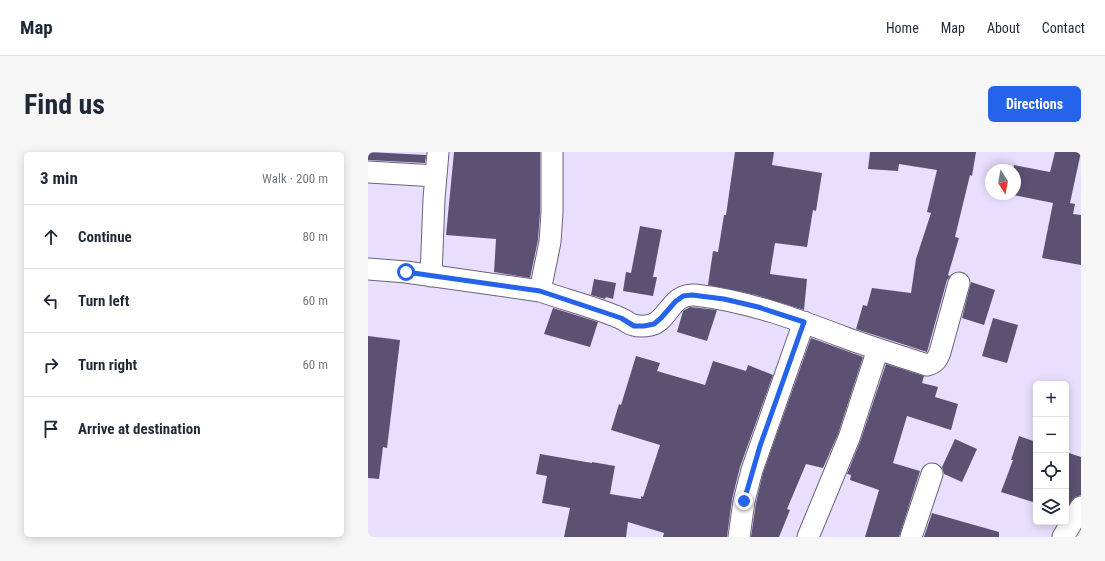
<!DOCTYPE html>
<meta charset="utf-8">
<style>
body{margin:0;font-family:"Roboto Condensed",sans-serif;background:#f6f6f7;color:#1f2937}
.controls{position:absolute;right:12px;bottom:12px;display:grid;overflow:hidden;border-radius:6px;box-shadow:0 2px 10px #0003}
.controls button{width:36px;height:36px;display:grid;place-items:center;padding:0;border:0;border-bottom:1px solid #e0e1e3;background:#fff;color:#1f2937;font:20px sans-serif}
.compass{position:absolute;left:617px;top:12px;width:36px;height:36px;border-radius:50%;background:#fff;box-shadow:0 2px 10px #0003;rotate:169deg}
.stop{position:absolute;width:12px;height:12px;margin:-9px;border:3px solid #2563eb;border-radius:50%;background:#fff}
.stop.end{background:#2563eb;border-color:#fff;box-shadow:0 1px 4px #0008}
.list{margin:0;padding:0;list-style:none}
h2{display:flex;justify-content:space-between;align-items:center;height:52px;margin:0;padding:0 16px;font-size:17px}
h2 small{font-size:13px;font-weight:400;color:#747a83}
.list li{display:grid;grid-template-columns:26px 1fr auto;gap:12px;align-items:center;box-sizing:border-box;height:64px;padding:0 16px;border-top:1px solid #e0e1e3}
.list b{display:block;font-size:15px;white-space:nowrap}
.list em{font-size:13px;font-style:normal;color:#747a83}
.icon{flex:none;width:22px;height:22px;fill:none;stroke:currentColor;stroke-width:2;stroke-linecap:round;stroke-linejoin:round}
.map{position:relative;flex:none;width:713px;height:385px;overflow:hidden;border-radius:6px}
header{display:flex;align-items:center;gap:24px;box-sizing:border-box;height:56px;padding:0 20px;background:#fff;border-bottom:1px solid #e0e1e3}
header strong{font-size:19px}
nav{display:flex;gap:22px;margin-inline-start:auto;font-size:14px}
.intro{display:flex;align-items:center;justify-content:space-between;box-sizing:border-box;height:96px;padding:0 24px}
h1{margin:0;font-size:28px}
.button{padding:10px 18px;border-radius:6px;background:#2563eb;color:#fff;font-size:14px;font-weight:700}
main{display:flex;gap:24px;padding:0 24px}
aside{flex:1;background:#fff;border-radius:6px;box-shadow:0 2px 10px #0003}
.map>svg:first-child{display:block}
</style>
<header>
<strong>Map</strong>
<nav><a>Home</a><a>Map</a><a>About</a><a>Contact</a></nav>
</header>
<div class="intro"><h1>Find us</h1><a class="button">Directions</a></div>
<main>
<aside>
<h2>3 min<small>Walk · 200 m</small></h2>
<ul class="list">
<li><svg class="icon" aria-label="ahead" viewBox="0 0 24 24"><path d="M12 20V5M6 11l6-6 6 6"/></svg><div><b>Continue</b></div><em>80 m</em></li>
<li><svg class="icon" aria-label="left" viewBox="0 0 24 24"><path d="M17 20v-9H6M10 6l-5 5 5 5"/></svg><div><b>Turn left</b></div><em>60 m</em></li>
<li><svg class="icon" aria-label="right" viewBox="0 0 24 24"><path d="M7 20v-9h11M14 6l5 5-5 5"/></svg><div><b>Turn right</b></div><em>60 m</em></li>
<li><svg class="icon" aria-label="arrive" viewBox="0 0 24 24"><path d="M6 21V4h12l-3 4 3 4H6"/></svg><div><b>Arrive at destination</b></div></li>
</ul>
</aside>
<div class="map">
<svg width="713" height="385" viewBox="0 0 713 385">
<rect width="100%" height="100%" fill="#e8defd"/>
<path fill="#5d5173" d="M 0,0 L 58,3 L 57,11 L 0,8 Z
M 86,0 L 172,0 L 172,61 L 170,88 L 162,126 L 126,120 L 128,87 L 78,83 Z
M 367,0 L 406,0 L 404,13 L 454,21 L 448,59 L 445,58 L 439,95 L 407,91 L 402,122 L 439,127 L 436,158 L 388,143 L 340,133 L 345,99 L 350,100 L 356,63 L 358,63 Z
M 502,0 L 608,0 L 604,24 L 602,23 L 587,85 L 591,86 L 580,123 L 582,124 L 579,128 L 559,200 L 488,177 L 495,153 L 499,154 L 504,136 L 543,141 L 548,107 L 563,61 L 559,60 L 569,18 L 531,12 L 530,19 L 500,17 Z
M 687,0 L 713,0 L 702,51 L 707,52 L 705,62 L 713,63 L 713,113 L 674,106 L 685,51 L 640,42 L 647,42 L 647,18 L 645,18 L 646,13 L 682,20 Z
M 272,74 L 294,78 L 285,125 L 289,125 L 285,144 L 255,139 L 258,120 L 263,121 Z
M 226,127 L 248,131 L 245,147 L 238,145 L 237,147 L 223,143 Z
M 603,130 L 627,138 L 616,173 L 594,166 Z
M 322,155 L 349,158 L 339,189 L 309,180 L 315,159 Z
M 185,156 L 230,170 L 222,195 L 176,182 Z
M 625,166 L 650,173 L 639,211 L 614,204 Z
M 0,184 L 32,188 L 19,296 L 15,295 L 11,327 L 0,326 Z
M 443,186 L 495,205 L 470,282 L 455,316 L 438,312 L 419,357 L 422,358 L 411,385 L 383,385 L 388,351 L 395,321 Z
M 268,204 L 292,211 L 289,219 L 337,233 L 345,209 L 378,219 L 380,213 L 405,223 L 372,315 L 364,347 L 359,385 L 295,385 L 296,381 L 260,370 L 258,385 L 196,385 L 202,356 L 174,351 L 179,324 L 168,322 L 172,302 L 224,311 L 224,310 L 247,314 L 242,342 L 273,347 L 273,344 L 275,345 L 292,293 L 243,278 L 251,252 L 253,253 Z
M 518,212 L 556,224 L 554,231 L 570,235 L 567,245 L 590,252 L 583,278 L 539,264 L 525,311 L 552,319 L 531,385 L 497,385 L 511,338 L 482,328 L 483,323 L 479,322 L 492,290 Z
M 651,284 L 668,290 L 668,351 L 633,340 L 645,308 L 643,308 Z
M 587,287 L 609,297 L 594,330 L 576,322 L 574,315 Z
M 698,300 L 713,305 L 713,343 L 707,345 L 699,355 L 698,354 Z
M 564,361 L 631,380 L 631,385 L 556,385 Z"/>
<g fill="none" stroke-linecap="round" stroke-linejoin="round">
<g stroke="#6a617c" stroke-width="23">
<path id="street" d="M 0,20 L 68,24
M 0,117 L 38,120 L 172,139 L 182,90 L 184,61 L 184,0
M 63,124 L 66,47 L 70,0
M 172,139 C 198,148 227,155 252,166 C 257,168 261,172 266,173 C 271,175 278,174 283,173 C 301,168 303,141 327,143 C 380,149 428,167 478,186 C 505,196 532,204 559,213 C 567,211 569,208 572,200 L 591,131
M 371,385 L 376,349 L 384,318 L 436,170
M 440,385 L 481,286 L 510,197
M 543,385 L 564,322
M 695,385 L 713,355"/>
</g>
<use href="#street" stroke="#fff" stroke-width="21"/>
</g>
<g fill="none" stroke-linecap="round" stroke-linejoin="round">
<path stroke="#2563eb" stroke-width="5" d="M 38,120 L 172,139 L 253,166 L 266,174 L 276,174 L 286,172 L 293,166 L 307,150 L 315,144 L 324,143 L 356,147 L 390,155 L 436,170 L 392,294 L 376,349"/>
</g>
</svg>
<div class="controls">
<button>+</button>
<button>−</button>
<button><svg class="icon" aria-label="locate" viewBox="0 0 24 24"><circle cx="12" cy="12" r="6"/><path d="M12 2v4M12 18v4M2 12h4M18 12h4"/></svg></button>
<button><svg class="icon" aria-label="layers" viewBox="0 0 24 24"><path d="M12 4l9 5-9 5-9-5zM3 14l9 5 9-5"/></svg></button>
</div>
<svg class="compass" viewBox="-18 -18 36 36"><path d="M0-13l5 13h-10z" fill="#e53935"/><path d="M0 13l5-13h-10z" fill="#747a83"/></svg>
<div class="stop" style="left:38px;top:120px"></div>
<div class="stop end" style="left:376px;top:349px"></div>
</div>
</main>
